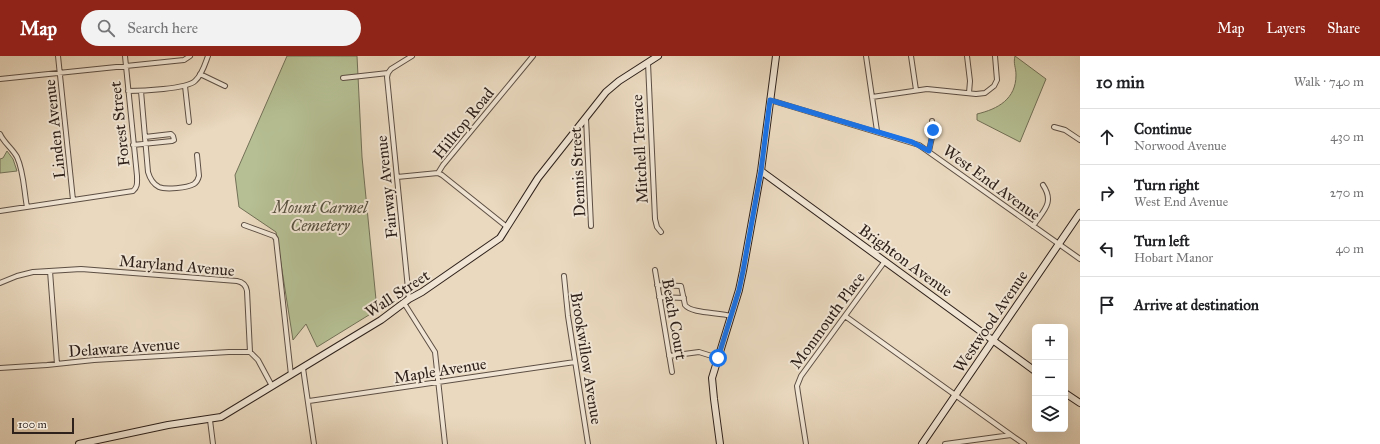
<!DOCTYPE html>
<meta charset="utf-8">
<style>
body{margin:0;font-family:"IM FELL Great Primer",serif;background:#f2f2f2;color:#202124}
.controls{position:absolute;right:12px;bottom:12px;display:grid;overflow:hidden;border-radius:6px;box-shadow:0 4px 16px #0002}
.controls button{width:36px;height:36px;display:grid;place-items:center;padding:0;border:0;border-bottom:1px solid #e0e0e0;background:#fff;color:#202124;font:20px sans-serif}
.scale{position:absolute;left:12px;bottom:10px;width:62px;box-sizing:border-box;padding-left:4px;border:2px solid #2e211b;border-top:0;font-size:11px;line-height:14px;white-space:nowrap;color:#2e211b;-webkit-text-stroke:3px #f1e6d5;paint-order:stroke}
.stop{position:absolute;width:12px;height:12px;margin:-9px;border:3px solid #1a73e8;border-radius:50%;background:#fff}
.stop.end{background:#1a73e8;border-color:#fff;box-shadow:0 1px 4px #0008}
.list{margin:0;padding:0;list-style:none}
h2{display:flex;justify-content:space-between;align-items:center;height:52px;margin:0;padding:0 16px;font-size:17px}
h2 small{font-size:13px;font-weight:400;color:#757577}
.list li{display:grid;grid-template-columns:26px 1fr auto;gap:12px;align-items:center;box-sizing:border-box;height:56px;padding:0 16px;border-top:1px solid #e0e0e0}
.list b{display:block;font-size:15px;white-space:nowrap}
.list p{margin:0;font-size:13px;white-space:nowrap;color:#757577}
.list em{font-size:13px;font-style:normal;color:#757577}
.icon{flex:none;width:22px;height:22px;fill:none;stroke:currentColor;stroke-width:2;stroke-linecap:round;stroke-linejoin:round}
.map{position:relative;flex:none;width:1080px;height:388px;overflow:hidden}
header{display:flex;align-items:center;gap:24px;box-sizing:border-box;height:56px;padding:0 20px;background:#8f2418;color:#fff}
header strong{font-size:19px}
nav{display:flex;gap:22px;margin-inline-start:auto;font-size:14px}
.search{width:280px;height:36px;background:#f2f2f2;display:flex;align-items:center;gap:10px;box-sizing:border-box;padding:0 14px;border-radius:22px;color:#757577;font-size:15px}
main{display:flex}
aside{flex:1;background:#fff}
.map>svg:first-child{display:block}
</style>
<header>
<strong>Map</strong>
<div class="search"><svg class="icon" aria-label="search" viewBox="0 0 24 24"><circle cx="10" cy="10" r="6"/><path d="M15 15l6 6"/></svg>Search here</div>
<nav><a>Map</a><a>Layers</a><a>Share</a></nav>
</header>
<main>
<div class="map">
<svg width="1080" height="388" viewBox="0 0 1080 388">
<rect width="100%" height="100%" fill="#ead9bf"/>
<filter id="stains"><feTurbulence type="fractalNoise" baseFrequency=".005" numOctaves="4"/><feColorMatrix values="0 0 0 0 .2 0 0 0 0 .09 0 0 0 0 .02 0 0 0 .5 -.17"/></filter>
<radialGradient id="worn" r=".72"><stop offset=".6" stop-color="#630" stop-opacity="0"/><stop offset="1" stop-color="#630" stop-opacity=".3"/></radialGradient>
<path fill="#b5bf93" stroke="#727057" d="M 287,0 L 357,0 L 362,101 L 377,254 L 317,291 L 306,268 L 293,284 L 276,176 L 239,151 L 235,119 Z
M 1015,0 L 1046,23 L 1020,86 L 977,64 L 977,58 C 998,53 1016,43 1016,19 C 1016,11 1013,8 1015,0 Z
M 7,95 L 13,103 L 17,115 L 0,117 L 0,103 L 3,102 Z"/>
<g fill="none" stroke-linecap="round" stroke-linejoin="round">
<g stroke="#5d4f44" stroke-width="6">
<path id="street" d="M 58,0 L 73,144
M 866,0 L 877,75
M 911,0 L 916,34
M 967,0 L 970,25 L 969,37
M 648,7 L 655,163 L 657,171 L 661,176
M 388,17 L 387,21 L 409,243
M 200,18 L 225,30
M 343,22 L 388,17 L 391,13 L 412,0
M 0,23 L 184,4 L 190,0
M 185,30 L 189,66
M 128,35 C 141,35 187,33 195,25 C 202,19 205,8 208,0
M 141,35 L 148,116 C 150,123 153,128 159,131 C 166,134 187,132 194,128 C 197,126 198,124 199,120 L 197,99
M 872,41 L 927,33 L 976,38 L 985,37 L 994,30 L 997,24 L 995,0
M 770,44 L 919,89 L 1080,203
M 586,62 L 591,170
M 1054,71 L 1065,74 L 1080,84
M 0,78 C 4,87 12,92 17,101 C 24,116 24,136 27,151
M 133,89 L 172,85 L 174,84 L 173,80 L 171,78 L 145,81
M 929,95 L 932,81 L 932,65
M 438,117 L 442,119 L 507,171
M 397,121 L 438,117 L 443,109 L 533,0
M 0,155 L 133,135 C 138,131 137,126 137,120 L 125,0
M 244,169 L 274,180 L 276,183 L 291,319
M 1033,170 C 1043,155 1055,147 1043,129
M 655,214 L 672,316
M 50,215 L 57,308
M 564,220 L 568,260 L 588,388
M 0,227 L 17,220 L 33,216 L 81,213 L 237,225 C 243,226 246,229 247,235 L 250,296 L 258,304 L 272,330
M 657,229 L 681,230 L 685,249 C 692,258 719,256 731,260
M 659,241 L 684,242
M 404,247 L 435,296 L 445,388
M 845,260 L 1011,379
M 669,300 L 699,296 L 718,302
M 0,312 L 47,309 L 94,304 L 229,296 L 250,296
M 303,312 L 314,388
M 309,345 L 575,306
M 210,364 L 213,388
M 806,388 L 798,337 L 797,330 L 801,320 L 885,205
M 945,388 L 1011,379 L 1024,388"/>
</g>
<g stroke="#2e211b" stroke-width="8">
<path id="secondary" d="M 761,115 L 1035,315
M 1065,337 L 1080,347
M 79,388 L 168,369 L 221,361 L 338,290 L 381,264 L 409,243 L 422,236 L 500,182 L 538,122 L 606,36 L 619,25 L 658,0
M 720,388 L 714,343 L 712,322 L 739,234 L 743,215 L 761,115 L 776,0
M 922,388 L 1080,157"/>
</g>
<use href="#street" stroke="#f1e6d5" stroke-width="4"/>
<use href="#secondary" stroke="#f1e6d5" stroke-width="6"/>
</g>
<g fill="none" stroke-linecap="round" stroke-linejoin="round">
<path stroke="#1a73e8" stroke-width="5" d="M 718,302 L 739,234 L 743,215 L 761,115 L 770,44 L 912,86 L 929,95 L 933,74"/>
</g>
<g text-anchor="middle" stroke-width="4" stroke-linejoin="round" paint-order="stroke">
<g font-size="16" fill="#2e211b" stroke="#f1e6d5">
<text transform="translate(463 67) rotate(-51)" y="6">Hilltop Road</text>
<text transform="translate(119 68) rotate(-96)" y="6">Forest Street</text>
<text transform="translate(54 73) rotate(-96)" y="6">Linden Avenue</text>
<text transform="translate(639 93) rotate(-93)" y="6">Mitchell Terrace</text>
<text transform="translate(577 116) rotate(-93)" y="6">Dennis Street</text>
<text transform="translate(992 126) rotate(36)" y="6">West End Avenue</text>
<text transform="translate(386 131) rotate(-96)" y="6">Fairway Avenue</text>
<text transform="translate(906 204) rotate(36)" y="6">Brighton Avenue</text>
<text transform="translate(177 209) rotate(5)" y="6">Maryland Avenue</text>
<text transform="translate(397 237) rotate(-33)" y="6">Wall Street</text>
<text transform="translate(675 263) rotate(80)" y="6">Beach Court</text>
<text transform="translate(827 264) rotate(-54)" y="6">Monmouth Place</text>
<text transform="translate(990 265) rotate(-56)" y="6">Westwood Avenue</text>
<text transform="translate(124 291) rotate(-4)" y="6">Delaware Avenue</text>
<text transform="translate(587 302) rotate(81)" y="6">Brookwillow Avenue</text>
<text transform="translate(440 314) rotate(-9)" y="6">Maple Avenue</text>
</g>
<g font-size="16" font-style="italic" fill="#56503f" stroke="#f1e6d5">
<text x="320" y="157">Mount Carmel<tspan x="320" dy="18">Cemetery</tspan></text>
</g>
</g>
<rect width="100%" height="100%" filter="url(#stains)"/>
<rect width="100%" height="100%" fill="url(#worn)"/>
</svg>
<div class="controls">
<button>+</button>
<button>−</button>
<button><svg class="icon" aria-label="layers" viewBox="0 0 24 24"><path d="M12 4l9 5-9 5-9-5zM3 14l9 5 9-5"/></svg></button>
</div>
<div class="scale">100 m</div>
<div class="stop" style="left:718px;top:302px"></div>
<div class="stop end" style="left:933px;top:74px"></div>
</div>
<aside>
<h2>10 min<small>Walk · 740 m</small></h2>
<ul class="list">
<li><svg class="icon" aria-label="ahead" viewBox="0 0 24 24"><path d="M12 20V5M6 11l6-6 6 6"/></svg><div><b>Continue</b><p>Norwood Avenue</p></div><em>430 m</em></li>
<li><svg class="icon" aria-label="right" viewBox="0 0 24 24"><path d="M7 20v-9h11M14 6l5 5-5 5"/></svg><div><b>Turn right</b><p>West End Avenue</p></div><em>270 m</em></li>
<li><svg class="icon" aria-label="left" viewBox="0 0 24 24"><path d="M17 20v-9H6M10 6l-5 5 5 5"/></svg><div><b>Turn left</b><p>Hobart Manor</p></div><em>40 m</em></li>
<li><svg class="icon" aria-label="arrive" viewBox="0 0 24 24"><path d="M6 21V4h12l-3 4 3 4H6"/></svg><div><b>Arrive at destination</b></div></li>
</ul>
</aside>
</main>
